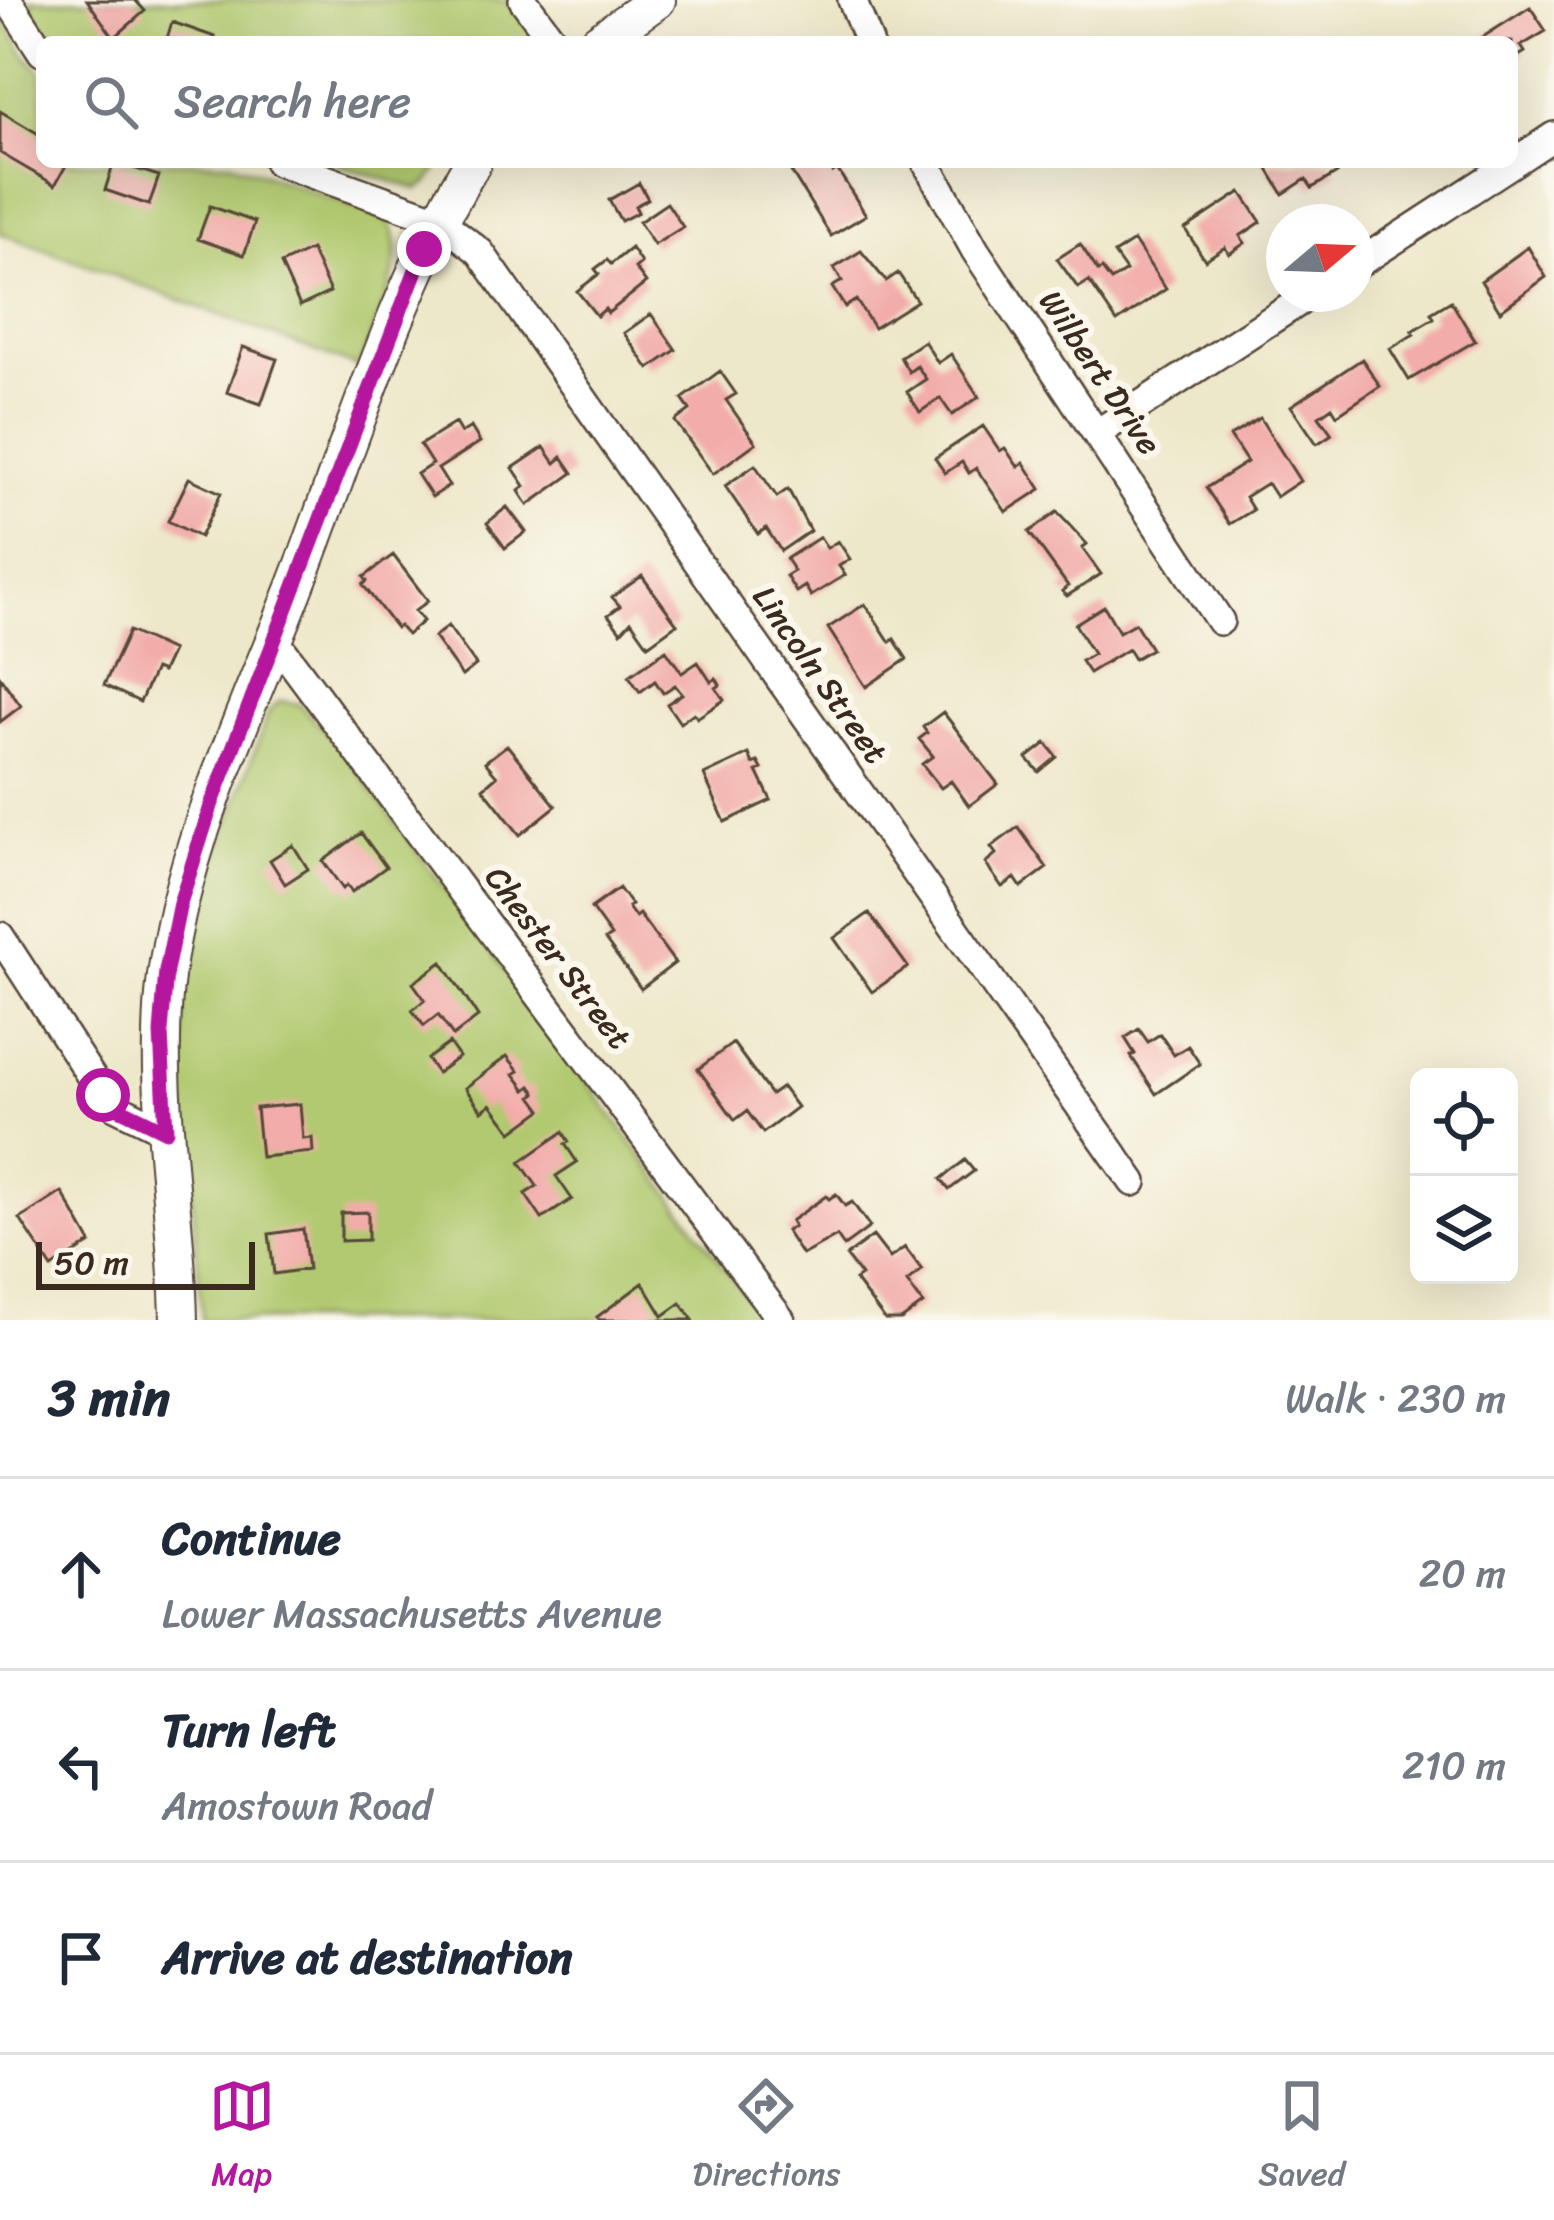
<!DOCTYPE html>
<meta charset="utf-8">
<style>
body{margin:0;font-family:Sriracha,sans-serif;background:#f6f6f7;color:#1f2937}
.controls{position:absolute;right:36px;bottom:36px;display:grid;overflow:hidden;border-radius:18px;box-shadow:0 12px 48px #0002}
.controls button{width:108px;height:108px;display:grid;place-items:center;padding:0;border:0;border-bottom:3px solid #e0e1e3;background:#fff;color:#1f2937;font:60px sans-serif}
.compass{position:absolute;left:1266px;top:204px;width:108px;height:108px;border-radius:50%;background:#fff;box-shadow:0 12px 48px #0002;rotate:71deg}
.scale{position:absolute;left:36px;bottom:30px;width:219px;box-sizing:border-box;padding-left:12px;border:6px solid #3b2a1e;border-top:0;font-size:33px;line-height:42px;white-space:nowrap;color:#3b2a1e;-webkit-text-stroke:9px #fbf7ec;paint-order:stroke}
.stop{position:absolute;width:36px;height:36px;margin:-27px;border:9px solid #b5179e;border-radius:50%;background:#fff}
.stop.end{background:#b5179e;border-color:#fff;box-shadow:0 3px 12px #0008}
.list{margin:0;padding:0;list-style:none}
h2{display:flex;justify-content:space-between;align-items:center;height:156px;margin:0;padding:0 48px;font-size:51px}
h2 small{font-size:39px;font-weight:400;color:#747a83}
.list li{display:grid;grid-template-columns:78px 1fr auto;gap:36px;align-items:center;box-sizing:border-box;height:192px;padding:0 48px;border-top:3px solid #e0e1e3}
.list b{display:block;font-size:45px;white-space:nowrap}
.list p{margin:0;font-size:39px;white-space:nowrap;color:#747a83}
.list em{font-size:39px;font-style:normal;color:#747a83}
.icon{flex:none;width:66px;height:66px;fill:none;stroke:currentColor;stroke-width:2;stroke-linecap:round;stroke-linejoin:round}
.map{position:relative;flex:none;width:1554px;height:1320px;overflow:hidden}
.search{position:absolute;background:#fff;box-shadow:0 12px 48px #0002;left:36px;right:36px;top:36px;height:132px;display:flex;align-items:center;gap:30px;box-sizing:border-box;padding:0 42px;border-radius:18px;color:#747a83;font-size:45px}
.sheet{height:732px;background:#fff}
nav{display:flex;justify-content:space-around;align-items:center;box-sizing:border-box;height:168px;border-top:3px solid #e0e1e3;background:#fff;font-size:33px;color:#747a83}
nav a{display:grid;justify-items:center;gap:6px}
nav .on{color:#b5179e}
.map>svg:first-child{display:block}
</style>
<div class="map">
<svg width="1554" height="1320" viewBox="0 0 1554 1320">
<rect width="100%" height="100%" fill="#fbf7ec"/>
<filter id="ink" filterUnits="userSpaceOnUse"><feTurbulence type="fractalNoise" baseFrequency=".00833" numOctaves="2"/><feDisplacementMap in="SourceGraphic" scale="24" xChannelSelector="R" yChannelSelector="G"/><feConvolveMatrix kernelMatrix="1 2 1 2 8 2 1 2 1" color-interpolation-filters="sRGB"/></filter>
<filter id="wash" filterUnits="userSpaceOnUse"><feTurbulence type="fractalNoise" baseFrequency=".004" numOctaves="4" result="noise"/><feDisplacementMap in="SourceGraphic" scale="48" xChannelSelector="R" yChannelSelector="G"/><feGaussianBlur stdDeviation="2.7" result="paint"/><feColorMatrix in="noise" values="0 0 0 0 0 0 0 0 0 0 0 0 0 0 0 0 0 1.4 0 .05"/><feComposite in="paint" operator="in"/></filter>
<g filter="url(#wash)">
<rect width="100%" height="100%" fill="#eee8cb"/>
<path fill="#b1c96f" stroke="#767a46" stroke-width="3" d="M 29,0 L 510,0 L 531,30 L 534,42 L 53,42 L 40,26 Z
M 0,15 L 26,56 L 42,72 L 42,162 L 231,162 L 386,218 C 416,252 372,329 358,367 L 0,233 Z
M 328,162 L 442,162 L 428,183 L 418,189 Z
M 280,701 L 299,704 L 341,748 L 763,1320 L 202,1320 L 183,1084 L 184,987 L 200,902 L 269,711 Z"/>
<g id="blocks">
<path fill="#f2aca9" d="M 87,0 L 135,0 L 145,11 L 114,38 Z
M 1530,7 L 1546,31 L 1521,46 L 1525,52 L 1512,60 L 1512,42 L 1475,42 Z
M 172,22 L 215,37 L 214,42 L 166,42 Z
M 0,111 L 42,136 L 42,162 L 68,162 L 55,185 L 0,153 Z
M 114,162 L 159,176 L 149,205 L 105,190 Z
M 785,162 L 827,162 L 833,172 L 837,169 L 866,215 L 831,236 Z
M 1272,162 L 1330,162 L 1337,173 L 1312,188 L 1306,179 L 1283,194 L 1266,166 Z
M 639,183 L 648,199 L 635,206 L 638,212 L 621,221 L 609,200 Z
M 1241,192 L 1261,222 L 1240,236 L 1245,243 L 1229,254 L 1225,247 L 1205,260 L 1185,229 Z
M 667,203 L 683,227 L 654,245 L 639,222 Z
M 210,206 L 255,222 L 244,255 L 198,239 Z
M 1134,241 L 1166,289 L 1117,322 L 1089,281 L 1078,288 L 1057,259 L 1080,244 L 1098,271 L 1102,269 L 1111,281 L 1126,271 L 1114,254 Z
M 1528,247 L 1546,277 L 1500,311 L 1481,281 Z
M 631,248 L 641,263 L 635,268 L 646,283 L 608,313 L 605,309 L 597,316 L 577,291 L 599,274 L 595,269 L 607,260 L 611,264 Z
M 311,250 L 330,292 L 300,306 L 281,264 Z
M 861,251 L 886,281 L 898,273 L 917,301 L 874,328 L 856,300 L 845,307 L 832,287 L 842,281 L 834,268 Z
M 1451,301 L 1475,341 L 1409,380 L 1390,349 L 1414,334 L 1412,331 L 1434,318 L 1431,313 Z
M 651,314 L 676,350 L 649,369 L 624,333 Z
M 924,341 L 938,363 L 951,354 L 979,397 L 952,415 L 940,398 L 920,412 L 907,392 L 926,379 L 917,366 L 909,372 L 900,357 Z
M 243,347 L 277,359 L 261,404 L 227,392 Z
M 1362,359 L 1380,386 L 1337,415 L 1332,407 L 1319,416 L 1332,434 L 1317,444 L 1291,406 Z
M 720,371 L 736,394 L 726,400 L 756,443 L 713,474 L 675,421 L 690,410 L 682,399 Z
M 1260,418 L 1300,481 L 1276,497 L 1267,483 L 1245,497 L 1253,510 L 1230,524 L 1206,488 L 1247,462 L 1230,436 Z
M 455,423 L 461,433 L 471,427 L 480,442 L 438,469 L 449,486 L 432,497 L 417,474 L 432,464 L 420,445 Z
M 983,426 L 1000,451 L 1005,448 L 1018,467 L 1024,463 L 1041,489 L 1006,512 L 976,468 L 969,473 L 962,462 L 945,473 L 935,458 Z
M 544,447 L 555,463 L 562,457 L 573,473 L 528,505 L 519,491 L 525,486 L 513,468 Z
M 755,465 L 777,497 L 788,489 L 810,531 L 781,551 L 766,528 L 758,534 L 725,486 Z
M 189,478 L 221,493 L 200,537 L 168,521 Z
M 507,507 L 526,532 L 505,548 L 487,523 Z
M 1057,512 L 1087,544 L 1082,548 L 1101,574 L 1067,596 L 1062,591 L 1068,586 L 1029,532 Z
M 820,537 L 827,548 L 838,541 L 850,559 L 839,566 L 845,575 L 811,596 L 805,586 L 796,592 L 786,576 L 794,571 L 786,559 Z
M 393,555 L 428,601 L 415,611 L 423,621 L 407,635 L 399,626 L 396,628 L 363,585 L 367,581 L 364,577 Z
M 642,576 L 677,624 L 648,645 L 631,621 L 621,632 L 608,615 L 620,606 L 612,597 Z
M 865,604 L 890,642 L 894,639 L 907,659 L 866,687 L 828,628 Z
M 1104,606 L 1119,632 L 1135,623 L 1151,649 L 1134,659 L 1128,649 L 1089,673 L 1081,661 L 1093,654 L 1075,624 Z
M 448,626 L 476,665 L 462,676 L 434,637 Z
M 129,631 L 172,651 L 162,672 L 155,669 L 140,702 L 104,685 Z
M 666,650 L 682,673 L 698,662 L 711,682 L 716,678 L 720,685 L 716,688 L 724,700 L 697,718 L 694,713 L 680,723 L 667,704 L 682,694 L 675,685 L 663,693 L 655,681 L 640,692 L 629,676 Z
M 0,677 L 21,706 L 0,722 Z
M 943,712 L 998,784 L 969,806 L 951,781 L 941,788 L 922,764 L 933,756 L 919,739 L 927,733 L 923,727 Z
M 1046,743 L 1057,757 L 1039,772 L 1027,758 Z
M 507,745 L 556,806 L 520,835 L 483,788 L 497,776 L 485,762 Z
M 749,754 L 753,764 L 758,762 L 762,769 L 757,771 L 771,800 L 725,822 L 704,775 Z
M 1018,827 L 1047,868 L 1021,887 L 1015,878 L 1002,887 L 985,863 L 996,854 L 991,847 Z
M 361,833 L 386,867 L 352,892 L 347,885 L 343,889 L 323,861 Z
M 293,845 L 308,869 L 285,884 L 270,860 Z
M 619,888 L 631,905 L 628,907 L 635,917 L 639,914 L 675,963 L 641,989 L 605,940 L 611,936 L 591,908 Z
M 869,913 L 908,967 L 872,992 L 834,938 Z
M 442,962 L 478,1017 L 453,1036 L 438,1015 L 424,1026 L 412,1010 L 425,1000 L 413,983 Z
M 1139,1029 L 1148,1042 L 1160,1034 L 1174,1055 L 1188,1046 L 1200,1064 L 1156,1094 L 1131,1056 L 1135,1054 L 1125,1038 Z
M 449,1043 L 459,1057 L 437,1073 L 427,1059 Z
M 733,1043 L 771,1095 L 782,1087 L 797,1107 L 763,1133 L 747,1111 L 735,1120 L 698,1069 Z
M 507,1056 L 519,1071 L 514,1074 L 526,1090 L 531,1086 L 536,1093 L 532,1096 L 542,1110 L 512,1132 L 491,1104 L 482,1111 L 465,1088 Z
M 300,1104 L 303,1139 L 312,1138 L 313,1152 L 261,1157 L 256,1108 Z
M 563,1132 L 569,1142 L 565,1144 L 577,1162 L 556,1176 L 572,1199 L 542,1219 L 525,1194 L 537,1186 L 520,1162 Z
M 965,1160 L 974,1171 L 949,1190 L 941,1179 Z
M 62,1192 L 91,1243 L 52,1268 L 20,1219 Z
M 836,1194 L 845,1206 L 852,1202 L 870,1227 L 844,1246 L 837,1236 L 802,1255 L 786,1231 L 794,1226 L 791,1221 L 826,1196 L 829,1199 Z
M 368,1212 L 368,1240 L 341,1241 L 341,1213 Z
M 303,1229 L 308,1269 L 274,1274 L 269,1234 Z
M 873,1236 L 890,1258 L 905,1247 L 922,1270 L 907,1282 L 923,1304 L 901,1320 L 885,1320 L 855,1280 L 861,1276 L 846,1256 Z
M 643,1283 L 663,1316 L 681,1303 L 693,1320 L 600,1320 L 597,1317 Z"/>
</g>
</g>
<g filter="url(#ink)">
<use href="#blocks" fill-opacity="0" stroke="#564638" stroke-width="3"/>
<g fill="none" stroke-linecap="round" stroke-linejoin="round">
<g stroke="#564638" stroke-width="32">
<path id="street" d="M 8,0 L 42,52
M 523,0 L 554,42
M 852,0 L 869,42
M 278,162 L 438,219 L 480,252 L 1133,1182
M 926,162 L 975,250 L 1220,621
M 1356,265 L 1554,136
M 1099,432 L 1311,294
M 275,640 L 781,1320
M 0,936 L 103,1095 L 115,1106 L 166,1131"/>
</g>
<g stroke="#564638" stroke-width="40">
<path id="secondary" d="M 598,42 L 657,0
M 179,1320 C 177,1206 152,1090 166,976 C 183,842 250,705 298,580 C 351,442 397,287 473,162"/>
</g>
<use href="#street" stroke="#fff" stroke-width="27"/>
<use href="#secondary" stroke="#fff" stroke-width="36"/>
</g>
</g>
<g fill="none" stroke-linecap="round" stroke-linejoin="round" filter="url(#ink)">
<path stroke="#b5179e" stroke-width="15" d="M 103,1095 L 115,1106 L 166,1131 L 161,1033 L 166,971 L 180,903 L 212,803 L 424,249"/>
</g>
<g text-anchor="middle" stroke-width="12" stroke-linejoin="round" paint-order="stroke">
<g font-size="33" fill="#3b2a1e" stroke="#fbf7ec">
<text transform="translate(1101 372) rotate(56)" y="12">Wilbert Drive</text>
<text transform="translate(821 674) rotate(55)" y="12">Lincoln Street</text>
<text transform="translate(559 957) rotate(53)" y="12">Chester Street</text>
</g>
</g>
</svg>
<div class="controls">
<button><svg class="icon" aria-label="locate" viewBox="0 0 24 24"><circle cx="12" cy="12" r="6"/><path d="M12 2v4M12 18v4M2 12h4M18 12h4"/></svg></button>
<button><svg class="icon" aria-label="layers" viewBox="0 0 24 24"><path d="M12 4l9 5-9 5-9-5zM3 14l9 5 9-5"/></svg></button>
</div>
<svg class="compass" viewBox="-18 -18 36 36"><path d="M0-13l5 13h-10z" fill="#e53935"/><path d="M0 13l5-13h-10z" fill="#747a83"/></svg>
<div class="scale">50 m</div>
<div class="stop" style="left:103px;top:1095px"></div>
<div class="stop end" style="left:424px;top:249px"></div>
<div class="search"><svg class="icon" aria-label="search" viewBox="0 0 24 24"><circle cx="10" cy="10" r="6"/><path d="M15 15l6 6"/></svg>Search here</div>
</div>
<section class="sheet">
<h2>3 min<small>Walk · 230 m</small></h2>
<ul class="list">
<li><svg class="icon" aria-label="ahead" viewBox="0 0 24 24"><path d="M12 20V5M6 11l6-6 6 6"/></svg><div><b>Continue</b><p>Lower Massachusetts Avenue</p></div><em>20 m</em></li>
<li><svg class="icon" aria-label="left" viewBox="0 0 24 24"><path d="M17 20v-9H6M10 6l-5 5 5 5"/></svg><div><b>Turn left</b><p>Amostown Road</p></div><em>210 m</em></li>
<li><svg class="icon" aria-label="arrive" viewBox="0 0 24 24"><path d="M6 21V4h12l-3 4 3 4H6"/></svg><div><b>Arrive at destination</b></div></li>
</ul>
</section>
<nav>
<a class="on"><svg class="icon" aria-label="map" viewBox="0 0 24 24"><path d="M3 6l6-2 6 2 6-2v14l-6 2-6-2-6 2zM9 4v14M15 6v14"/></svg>Map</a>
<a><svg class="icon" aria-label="directions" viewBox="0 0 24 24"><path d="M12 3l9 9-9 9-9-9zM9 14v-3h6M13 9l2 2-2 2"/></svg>Directions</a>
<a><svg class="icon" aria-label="saved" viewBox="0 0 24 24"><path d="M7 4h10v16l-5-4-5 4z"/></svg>Saved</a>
</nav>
